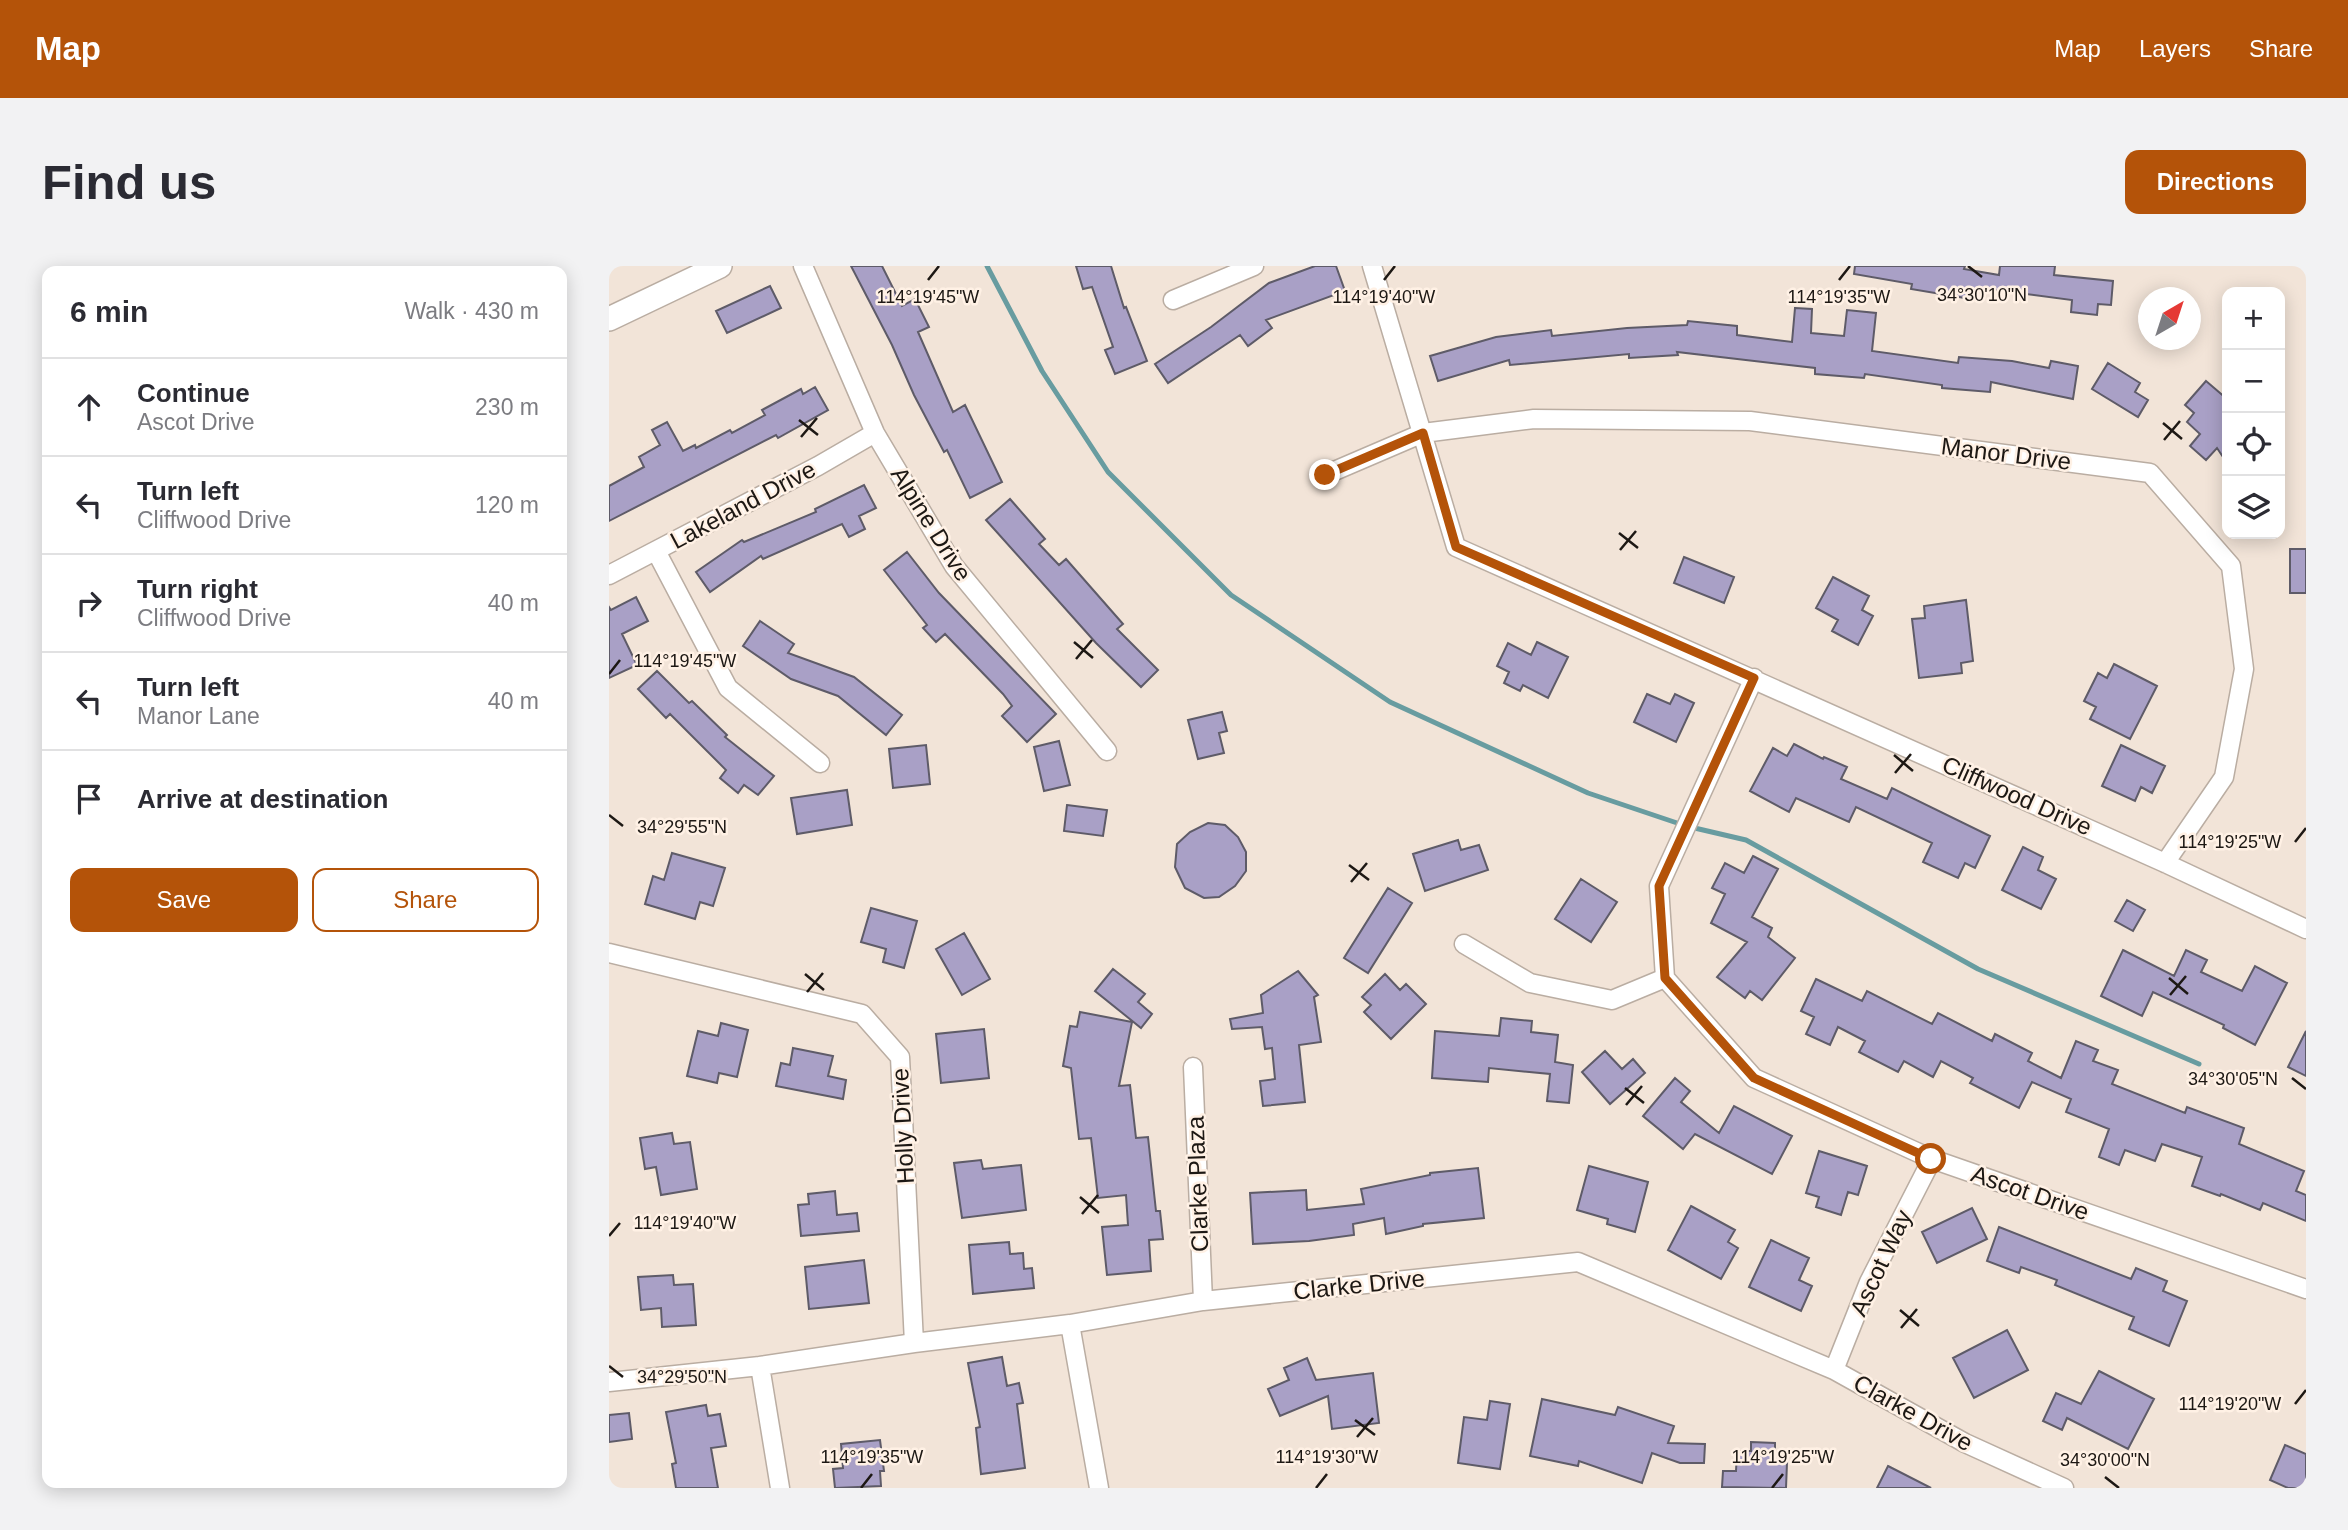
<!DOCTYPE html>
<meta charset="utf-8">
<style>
body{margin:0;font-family:Arial,sans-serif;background:#f2f2f3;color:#2b2b33}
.controls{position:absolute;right:21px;top:21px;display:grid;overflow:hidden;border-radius:14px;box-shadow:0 4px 18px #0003}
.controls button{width:63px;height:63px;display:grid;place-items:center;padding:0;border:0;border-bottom:2px solid #e1e1e2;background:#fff;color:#2b2b33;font:35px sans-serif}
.compass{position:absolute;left:1529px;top:21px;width:63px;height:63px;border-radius:50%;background:#fff;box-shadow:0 4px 18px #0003;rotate:39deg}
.stop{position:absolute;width:21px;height:21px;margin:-16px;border:5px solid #b45309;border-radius:50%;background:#fff}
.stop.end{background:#b45309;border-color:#fff;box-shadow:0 2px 7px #0008}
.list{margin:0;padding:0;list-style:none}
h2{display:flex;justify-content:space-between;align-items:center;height:91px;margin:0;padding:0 28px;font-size:30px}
h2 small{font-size:23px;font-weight:400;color:#7c7c81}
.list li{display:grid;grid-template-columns:46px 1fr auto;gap:21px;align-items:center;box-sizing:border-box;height:98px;padding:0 28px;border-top:2px solid #e1e1e2}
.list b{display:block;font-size:26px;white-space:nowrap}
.list p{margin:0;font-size:23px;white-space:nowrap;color:#7c7c81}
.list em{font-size:23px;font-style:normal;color:#7c7c81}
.actions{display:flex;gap:14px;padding:21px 28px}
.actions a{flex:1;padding:16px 0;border:2px solid #b45309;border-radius:14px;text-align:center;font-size:24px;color:#b45309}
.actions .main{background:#b45309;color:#fff}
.icon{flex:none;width:38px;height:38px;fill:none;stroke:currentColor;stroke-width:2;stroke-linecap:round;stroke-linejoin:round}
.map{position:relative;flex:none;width:1697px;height:1222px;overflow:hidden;border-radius:14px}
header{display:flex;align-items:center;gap:42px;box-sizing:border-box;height:98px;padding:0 35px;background:#b45309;color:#fff}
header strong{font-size:33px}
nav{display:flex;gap:38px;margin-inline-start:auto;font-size:24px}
.intro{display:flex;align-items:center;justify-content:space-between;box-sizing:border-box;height:168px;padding:0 42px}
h1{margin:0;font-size:49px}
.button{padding:18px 32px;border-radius:14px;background:#b45309;color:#fff;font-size:24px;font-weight:700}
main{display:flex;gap:42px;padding:0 42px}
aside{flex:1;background:#fff;border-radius:14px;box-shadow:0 4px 18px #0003}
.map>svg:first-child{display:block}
</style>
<header>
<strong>Map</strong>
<nav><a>Map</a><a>Layers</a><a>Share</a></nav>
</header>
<div class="intro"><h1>Find us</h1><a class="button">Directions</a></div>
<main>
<aside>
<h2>6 min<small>Walk · 430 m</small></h2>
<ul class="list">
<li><svg class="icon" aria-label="ahead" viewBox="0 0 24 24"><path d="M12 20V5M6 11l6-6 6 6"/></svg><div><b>Continue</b><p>Ascot Drive</p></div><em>230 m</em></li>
<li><svg class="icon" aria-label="left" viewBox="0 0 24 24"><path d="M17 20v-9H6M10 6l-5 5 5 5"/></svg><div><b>Turn left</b><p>Cliffwood Drive</p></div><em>120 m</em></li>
<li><svg class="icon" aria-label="right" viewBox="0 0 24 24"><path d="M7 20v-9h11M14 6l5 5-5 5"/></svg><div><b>Turn right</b><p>Cliffwood Drive</p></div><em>40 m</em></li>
<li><svg class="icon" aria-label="left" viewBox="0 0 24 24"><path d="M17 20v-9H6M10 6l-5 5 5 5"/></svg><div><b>Turn left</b><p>Manor Lane</p></div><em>40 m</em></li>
<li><svg class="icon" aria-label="arrive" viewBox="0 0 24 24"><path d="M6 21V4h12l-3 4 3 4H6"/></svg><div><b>Arrive at destination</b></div></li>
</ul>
<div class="actions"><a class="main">Save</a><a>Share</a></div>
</aside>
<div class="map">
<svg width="1697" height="1222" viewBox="0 0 1697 1222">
<rect width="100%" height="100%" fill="#f2e4d8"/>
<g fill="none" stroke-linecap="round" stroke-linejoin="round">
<path stroke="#689ca0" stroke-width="5" d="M 378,0 L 433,105 L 499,206 L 622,329 L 781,436 L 979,527 L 1077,560 L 1137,574 L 1369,703 L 1590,798"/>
</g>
<path fill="#a9a0c6" stroke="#5e5b68" stroke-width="2" d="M 242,0 L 273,0 L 293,40 L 306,33 L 320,61 L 309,66 L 344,146 L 356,139 L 393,216 L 361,232 L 338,184 L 335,186 L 305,129 L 283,79 Z
M 467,0 L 502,0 L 515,42 L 517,41 L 538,95 L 506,108 L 496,84 L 504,81 L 483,21 L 474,23 Z
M 706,0 L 727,0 L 736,25 L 657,54 L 663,62 L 639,80 L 631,69 L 559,117 L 546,98 L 602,61 L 660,17 Z
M 1246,0 L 1356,0 L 1355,3 L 1390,9 L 1391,0 L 1446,0 L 1445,9 L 1504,15 L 1502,39 L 1489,38 L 1488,49 L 1462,46 L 1463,34 L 1370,22 L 1368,34 L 1302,23 L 1303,18 L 1245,8 Z
M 161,20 L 172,42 L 118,67 L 107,45 Z
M 1186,42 L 1203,43 L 1202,67 L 1235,70 L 1238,44 L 1267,47 L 1263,85 L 1349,97 L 1350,91 L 1403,95 L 1440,102 L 1442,95 L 1469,100 L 1464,133 L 1382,116 L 1381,126 L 1333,122 L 1333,119 L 1256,108 L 1255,112 L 1206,108 L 1206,102 L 1068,86 L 1069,89 L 1020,92 L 1020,88 L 901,99 L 900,94 L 829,115 L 821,90 L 887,71 L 942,64 L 943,70 L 1018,62 L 1078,59 L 1079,55 L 1128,60 L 1128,69 L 1183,76 Z
M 1499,97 L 1531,117 L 1526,126 L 1539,134 L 1529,151 L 1483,123 Z
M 1597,115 L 1618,133 L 1618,197 L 1608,182 L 1597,194 L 1581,180 L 1591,168 L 1578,156 L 1585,147 L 1576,139 Z
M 206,121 L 219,144 L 169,172 L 167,169 L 0,255 L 0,220 L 35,201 L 30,191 L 51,179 L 43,164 L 58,156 L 74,185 L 86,179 L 87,182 L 121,164 L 123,167 L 156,149 L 153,144 L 192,123 L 194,128 Z
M 255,219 L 267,242 L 250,250 L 256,263 L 240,271 L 233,258 L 154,293 L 152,290 L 101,326 L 87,306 L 133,274 L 135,276 L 207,246 L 206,243 Z
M 401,233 L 436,273 L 430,278 L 450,299 L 457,293 L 514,358 L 508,363 L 549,404 L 532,421 L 487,377 L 377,254 Z
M 1681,283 L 1697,283 L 1697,327 L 1681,327 Z
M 298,286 L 330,327 L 447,448 L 418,476 L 393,450 L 403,440 L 394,428 L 336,368 L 327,376 L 314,362 L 318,359 L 275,304 Z
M 1075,291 L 1125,311 L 1115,337 L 1065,317 Z
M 1224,311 L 1260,330 L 1253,344 L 1264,350 L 1249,379 L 1223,365 L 1229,354 L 1207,342 Z
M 27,331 L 39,355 L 13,368 L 28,399 L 0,412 L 0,341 L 2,344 Z
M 1357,334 L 1364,395 L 1352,397 L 1353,407 L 1310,412 L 1303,353 L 1316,352 L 1315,340 Z
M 151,355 L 185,378 L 179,387 L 245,411 L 293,449 L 277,469 L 229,430 L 182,413 L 134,380 Z
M 928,376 L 959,391 L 939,432 L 914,419 L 911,425 L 895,417 L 900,406 L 888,400 L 899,377 L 922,389 Z
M 1505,398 L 1548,420 L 1521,473 L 1481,453 L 1487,441 L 1475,435 L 1489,407 L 1498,412 Z
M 48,405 L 80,437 L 83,435 L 118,469 L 116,471 L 165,510 L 149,529 L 135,519 L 129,527 L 111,512 L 117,504 L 61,448 L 57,452 L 29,423 Z
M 1038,428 L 1061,438 L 1066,428 L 1085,437 L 1067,476 L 1025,456 Z
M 613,446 L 618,465 L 610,467 L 615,487 L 589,493 L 579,454 Z
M 450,475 L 461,519 L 435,525 L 425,481 Z
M 1185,478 L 1214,493 L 1215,491 L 1238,501 L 1232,513 L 1278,533 L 1283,522 L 1381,570 L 1366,602 L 1356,597 L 1349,612 L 1314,596 L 1323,577 L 1247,541 L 1240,556 L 1187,532 L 1180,546 L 1141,525 L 1164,482 L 1178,490 Z
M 317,479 L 321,518 L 284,522 L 280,483 Z
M 1512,479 L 1556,500 L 1543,527 L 1532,521 L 1526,535 L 1493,520 Z
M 238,524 L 243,559 L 188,568 L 182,532 Z
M 458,539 L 498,544 L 494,570 L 455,565 Z
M 599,557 L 616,559 L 629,571 L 637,586 L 637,605 L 626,620 L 610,631 L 595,632 L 576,622 L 566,601 L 568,578 L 581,566 Z
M 849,574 L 852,584 L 870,579 L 879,604 L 816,625 L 804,588 Z
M 1414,581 L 1434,591 L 1429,604 L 1447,613 L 1432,643 L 1393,624 Z
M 63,587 L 116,602 L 104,640 L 91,636 L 86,653 L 36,638 L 44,610 L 55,614 Z
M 1144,590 L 1169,603 L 1143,651 L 1163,662 L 1159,671 L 1186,692 L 1153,734 L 1141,725 L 1136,732 L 1108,711 L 1138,676 L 1102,657 L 1116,628 L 1103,622 L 1116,597 L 1135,607 Z
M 972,613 L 1008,636 L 982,676 L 946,653 Z
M 779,622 L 803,637 L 759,707 L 735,692 Z
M 1518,634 L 1536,644 L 1524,665 L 1506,655 Z
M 262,642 L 308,655 L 295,702 L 274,696 L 277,683 L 252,676 Z
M 355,667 L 381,713 L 353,729 L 327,683 Z
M 1514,684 L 1565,710 L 1577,684 L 1598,694 L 1592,706 L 1633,725 L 1646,700 L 1678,717 L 1646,779 L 1614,762 L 1615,759 L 1544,726 L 1533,750 L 1492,730 Z
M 504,703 L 536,728 L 529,736 L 543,748 L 532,762 L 486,725 Z
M 689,705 L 709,729 L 705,731 L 712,776 L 690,779 L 696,836 L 654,840 L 651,815 L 666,813 L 663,782 L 656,783 L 653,761 L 623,763 L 621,753 L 654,747 L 652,729 Z
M 776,708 L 791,724 L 797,718 L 817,738 L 782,773 L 755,746 L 762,739 L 753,731 Z
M 1207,713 L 1253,735 L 1258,725 L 1323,758 L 1329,747 L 1383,775 L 1386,768 L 1423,787 L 1419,795 L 1452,812 L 1467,775 L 1489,784 L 1484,795 L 1509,804 L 1503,818 L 1576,847 L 1578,841 L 1635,862 L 1630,878 L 1695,905 L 1687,925 L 1697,929 L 1697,955 L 1654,937 L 1651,944 L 1612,928 L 1611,930 L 1583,920 L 1593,891 L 1553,878 L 1546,895 L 1516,884 L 1510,899 L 1490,891 L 1500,863 L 1457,846 L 1462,833 L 1423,816 L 1410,842 L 1361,817 L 1364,812 L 1332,795 L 1324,811 L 1295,795 L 1289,806 L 1250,786 L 1256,775 L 1229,761 L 1221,779 L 1197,768 L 1205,751 L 1192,745 Z
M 471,746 L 523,756 L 510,820 L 521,819 L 527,872 L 539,871 L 547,945 L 551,945 L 554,973 L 540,974 L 542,1005 L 498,1009 L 493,961 L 519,959 L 517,929 L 489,932 L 482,872 L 470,873 L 462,802 L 454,800 L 461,760 L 468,761 Z
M 892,752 L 923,755 L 922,766 L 949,769 L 946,796 L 964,799 L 960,837 L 938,835 L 941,808 L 880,802 L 879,816 L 823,812 L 826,765 L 890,770 Z
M 112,757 L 139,764 L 128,811 L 110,807 L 108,817 L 78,810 L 89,765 L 109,770 Z
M 375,763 L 380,812 L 332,817 L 327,768 Z
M 1697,765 L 1697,810 L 1679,801 Z
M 184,782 L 224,790 L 219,810 L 237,814 L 234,833 L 167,820 L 172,797 L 181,799 Z
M 996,785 L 1013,803 L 1024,793 L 1036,807 L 1001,838 L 973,806 Z
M 1066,812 L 1081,825 L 1072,836 L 1110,867 L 1125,840 L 1183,870 L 1163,908 L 1086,868 L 1074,883 L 1034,850 Z
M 63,867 L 65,878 L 81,876 L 88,923 L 52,929 L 47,901 L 36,903 L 31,872 Z
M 1210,885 L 1258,900 L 1249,929 L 1239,926 L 1232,949 L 1207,941 L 1210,931 L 1197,927 Z
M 372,894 L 374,903 L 412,899 L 417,944 L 353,952 L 345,897 Z
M 980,900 L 1039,916 L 1026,966 L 998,958 L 999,953 L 968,944 Z
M 869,902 L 875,952 L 814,958 L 814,960 L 777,968 L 775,952 L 744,958 L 745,969 L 700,975 L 644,978 L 641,927 L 697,924 L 698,944 L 755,938 L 752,923 L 821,909 L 821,907 Z
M 226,925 L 228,949 L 248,947 L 250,965 L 192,970 L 189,939 L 200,938 L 199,928 Z
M 1082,940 L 1126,964 L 1119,976 L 1129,982 L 1112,1013 L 1059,984 Z
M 1363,942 L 1378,973 L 1328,997 L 1313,966 Z
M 1390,961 L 1522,1013 L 1527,1002 L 1558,1015 L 1554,1025 L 1578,1035 L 1560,1080 L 1520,1063 L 1525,1051 L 1446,1019 L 1448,1014 L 1412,1001 L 1410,1007 L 1378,995 Z
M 1162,974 L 1200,992 L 1190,1014 L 1203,1020 L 1192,1045 L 1140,1021 Z
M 400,976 L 401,988 L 414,987 L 415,1003 L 423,1002 L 425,1022 L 364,1028 L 360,979 Z
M 255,994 L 260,1037 L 200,1043 L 196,1001 Z
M 64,1009 L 65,1019 L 84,1018 L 87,1059 L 53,1061 L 52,1042 L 32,1044 L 29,1011 Z
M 1398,1064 L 1419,1104 L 1365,1132 L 1344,1092 Z
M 393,1091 L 398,1120 L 410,1117 L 414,1137 L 408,1138 L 416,1202 L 372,1208 L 367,1162 L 371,1161 L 359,1097 Z
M 698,1092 L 707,1114 L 764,1107 L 770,1157 L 723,1163 L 719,1130 L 671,1150 L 659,1123 L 680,1114 L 675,1102 Z
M 1490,1105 L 1545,1133 L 1519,1183 L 1458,1152 L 1453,1164 L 1434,1155 L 1447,1127 L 1472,1138 Z
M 933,1133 L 1006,1149 L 1009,1141 L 1065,1160 L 1059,1177 L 1096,1178 L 1095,1197 L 1071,1197 L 1043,1187 L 1033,1217 L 970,1195 L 969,1200 L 921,1190 Z
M 881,1135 L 901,1138 L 891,1203 L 849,1197 L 855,1151 L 878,1154 Z
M 97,1139 L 99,1150 L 111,1148 L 117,1180 L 102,1182 L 109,1222 L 67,1222 L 63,1198 L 67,1197 L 57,1146 Z
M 20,1147 L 23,1173 L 0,1176 L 0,1149 Z
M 271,1174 L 275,1205 L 271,1205 L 272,1220 L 226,1222 L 224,1203 L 234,1202 L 232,1178 Z
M 1142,1176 L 1166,1177 L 1166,1196 L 1178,1197 L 1177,1222 L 1113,1221 L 1114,1205 L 1127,1205 L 1128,1185 L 1142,1185 Z
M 1676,1179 L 1697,1188 L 1697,1222 L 1679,1222 L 1661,1214 Z
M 1279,1200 L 1322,1222 L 1268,1222 Z"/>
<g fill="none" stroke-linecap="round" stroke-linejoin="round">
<g stroke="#baada2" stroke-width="21">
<path id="minor" d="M 194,0 L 266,167 L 345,300 L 498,485
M 763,0 L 847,281 L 1556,597 L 1697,663
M 564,34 L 645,0
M 716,209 L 814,167 L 925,153 L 1141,155 L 1541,207 L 1622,300 L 1635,403 L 1615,511 L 1556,597
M 47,285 L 119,422 L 211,497
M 0,309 L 209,200 L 266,167
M 1145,412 L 1050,620 L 1056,712 L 1145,812 L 1323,893 L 1697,1023
M 855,678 L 921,717 L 1003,734 L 1056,712
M 0,687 L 253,748 L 291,791 L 305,1077
M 584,801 L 594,1035
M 461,1058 L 490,1222
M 151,1100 L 171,1222
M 1225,1104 L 1260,1016 L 1323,893
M 0,1116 L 151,1100 L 305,1077 L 461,1058 L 594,1035 L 969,996 L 1225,1104 L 1356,1177 L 1455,1222"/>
</g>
<g stroke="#baada2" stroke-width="26">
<path id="tertiary" d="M 0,53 L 111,0"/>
</g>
<use href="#minor" stroke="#fff" stroke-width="18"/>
<use href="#tertiary" stroke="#fff" stroke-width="23"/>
</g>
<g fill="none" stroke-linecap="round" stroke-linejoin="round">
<path stroke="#b45309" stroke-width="9" d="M 716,209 L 814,167 L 847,281 L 1145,412 L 1050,620 L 1056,712 L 1145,812 L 1322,893"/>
</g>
<path fill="none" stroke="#1d1814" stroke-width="2.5" d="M 1359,0 L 1373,11M 319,14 L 330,0M 775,14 L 786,0M 1230,14 L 1241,0M 190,154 L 209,169M 1554,157 L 1573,173M 192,171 L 208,152M 1555,174 L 1571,155M 1010,267 L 1029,282M 1011,284 L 1027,265M 465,376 L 484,392M 467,393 L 483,374M 0,408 L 11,394M 1285,489 L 1304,505M 1286,507 L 1302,488M 0,549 L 14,560M 1686,576 L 1697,562M 740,599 L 760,614M 742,616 L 758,597M 196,708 L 215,724M 1560,712 L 1579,728M 198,726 L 214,707M 1561,729 L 1577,710M 1683,812 L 1697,823M 1016,822 L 1035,837M 1017,839 L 1033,820M 471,931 L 490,947M 473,948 L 489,929M 0,970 L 11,957M 1291,1044 L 1310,1060M 1292,1062 L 1308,1043M 0,1100 L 14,1111M 1686,1138 L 1697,1124M 746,1154 L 766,1169M 748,1171 L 764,1152M 1496,1211 L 1510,1222M 252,1222 L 263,1208M 707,1222 L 718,1208M 1163,1222 L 1174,1208"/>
<g text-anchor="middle" stroke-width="5" stroke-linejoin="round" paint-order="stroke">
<g font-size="24" fill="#1d1814" stroke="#fff1e5">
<text transform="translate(1397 188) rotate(7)" y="8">Manor Drive</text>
<text transform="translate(134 239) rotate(-28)" y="8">Lakeland Drive</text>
<text transform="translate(322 258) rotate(58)" y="8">Alpine Drive</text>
<text transform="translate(1408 530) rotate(24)" y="8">Cliffwood Drive</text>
<text transform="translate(294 860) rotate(-93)" y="8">Holly Drive</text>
<text transform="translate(589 918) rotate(-92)" y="8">Clarke Plaza</text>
<text transform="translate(1421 927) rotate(19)" y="8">Ascot Drive</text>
<text transform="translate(1272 997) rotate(-65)" y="8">Ascot Way</text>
<text transform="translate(750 1019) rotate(-6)" y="8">Clarke Drive</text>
<text transform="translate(1304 1147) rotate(29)" y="8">Clarke Drive</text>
</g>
</g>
<g font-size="18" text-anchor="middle" fill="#1d1814" stroke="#fff1e5" stroke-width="5" stroke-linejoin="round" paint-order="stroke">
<text x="1373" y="35">34°30'10"N</text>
<text x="319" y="37">114°19'45"W</text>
<text x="775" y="37">114°19'40"W</text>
<text x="1230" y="37">114°19'35"W</text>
<text x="76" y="401">114°19'45"W</text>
<text x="73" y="567">34°29'55"N</text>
<text x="1621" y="582">114°19'25"W</text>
<text x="1624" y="819">34°30'05"N</text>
<text x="76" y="963">114°19'40"W</text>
<text x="73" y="1117">34°29'50"N</text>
<text x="1621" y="1144">114°19'20"W</text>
<text x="263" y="1197">114°19'35"W</text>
<text x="718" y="1197">114°19'30"W</text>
<text x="1174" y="1197">114°19'25"W</text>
<text x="1496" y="1200">34°30'00"N</text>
</g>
</svg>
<div class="controls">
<button>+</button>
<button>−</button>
<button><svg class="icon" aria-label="locate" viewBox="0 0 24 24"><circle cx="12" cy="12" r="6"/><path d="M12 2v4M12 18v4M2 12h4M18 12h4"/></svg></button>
<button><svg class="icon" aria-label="layers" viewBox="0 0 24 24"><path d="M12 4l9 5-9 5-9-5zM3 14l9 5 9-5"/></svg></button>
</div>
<svg class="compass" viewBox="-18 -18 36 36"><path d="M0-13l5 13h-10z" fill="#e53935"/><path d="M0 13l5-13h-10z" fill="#7c7c81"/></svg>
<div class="stop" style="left:1322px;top:893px"></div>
<div class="stop end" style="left:716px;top:209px"></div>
</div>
</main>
